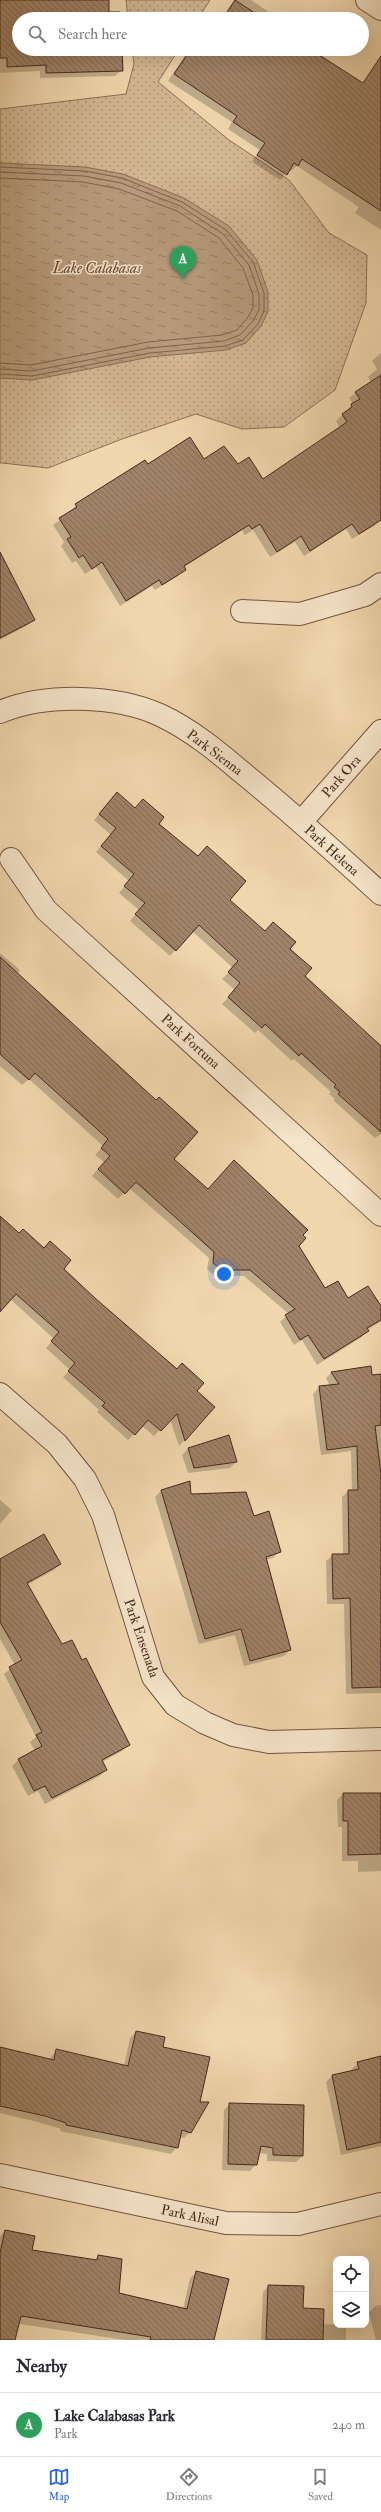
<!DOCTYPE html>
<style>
body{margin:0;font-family:"IM FELL Double Pica",serif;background:#f2f2f3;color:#2b2b33}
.controls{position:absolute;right:12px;bottom:12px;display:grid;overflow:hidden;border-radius:8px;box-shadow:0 4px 16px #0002}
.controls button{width:36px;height:36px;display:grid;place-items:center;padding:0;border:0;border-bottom:1px solid #e1e1e2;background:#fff;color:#2b2b33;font:20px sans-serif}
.you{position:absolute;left:224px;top:1274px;width:14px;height:14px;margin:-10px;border:3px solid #fff;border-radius:50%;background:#1a73e8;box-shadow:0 0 0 6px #1a73e833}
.badge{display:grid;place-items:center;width:26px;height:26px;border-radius:50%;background:#2563eb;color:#fff;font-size:13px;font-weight:700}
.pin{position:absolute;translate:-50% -33px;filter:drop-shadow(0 1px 2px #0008)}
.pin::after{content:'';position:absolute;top:21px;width:14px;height:12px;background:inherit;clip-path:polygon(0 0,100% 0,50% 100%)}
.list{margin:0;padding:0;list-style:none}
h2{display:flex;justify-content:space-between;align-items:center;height:52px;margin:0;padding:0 16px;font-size:17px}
h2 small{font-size:13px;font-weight:400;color:#7c7c81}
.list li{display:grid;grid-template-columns:26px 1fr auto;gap:12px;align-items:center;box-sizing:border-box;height:64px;padding:0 16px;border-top:1px solid #e1e1e2}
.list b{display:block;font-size:15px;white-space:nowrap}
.list p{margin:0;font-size:13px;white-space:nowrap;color:#7c7c81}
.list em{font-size:13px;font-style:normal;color:#7c7c81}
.icon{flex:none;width:22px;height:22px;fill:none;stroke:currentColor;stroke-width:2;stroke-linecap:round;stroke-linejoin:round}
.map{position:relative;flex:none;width:381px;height:2340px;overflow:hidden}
.search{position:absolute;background:#fff;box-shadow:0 4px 16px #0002;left:12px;right:12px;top:12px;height:44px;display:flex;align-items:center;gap:10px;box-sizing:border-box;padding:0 14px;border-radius:22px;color:#7c7c81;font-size:15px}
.sheet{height:116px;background:#fff}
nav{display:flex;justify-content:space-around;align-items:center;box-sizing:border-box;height:56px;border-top:1px solid #e1e1e2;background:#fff;font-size:11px;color:#7c7c81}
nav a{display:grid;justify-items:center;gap:2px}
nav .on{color:#2563eb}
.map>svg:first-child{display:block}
</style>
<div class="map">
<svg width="381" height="2340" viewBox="0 0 381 2340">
<defs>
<pattern id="park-dots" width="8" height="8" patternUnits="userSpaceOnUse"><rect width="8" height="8" fill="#d4b995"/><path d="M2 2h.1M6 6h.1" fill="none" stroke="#ae9679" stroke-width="1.8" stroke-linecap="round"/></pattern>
<pattern id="water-ripples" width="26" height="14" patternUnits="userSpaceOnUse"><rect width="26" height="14" fill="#b89c7d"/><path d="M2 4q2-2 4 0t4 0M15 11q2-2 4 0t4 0" fill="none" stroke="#987f66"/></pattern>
<pattern id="building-back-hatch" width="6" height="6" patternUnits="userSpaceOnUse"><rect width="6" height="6" fill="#a08368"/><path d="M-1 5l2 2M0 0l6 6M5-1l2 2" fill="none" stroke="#846b55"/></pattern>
</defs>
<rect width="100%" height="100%" fill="#f1d7ae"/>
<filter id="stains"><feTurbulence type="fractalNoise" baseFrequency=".005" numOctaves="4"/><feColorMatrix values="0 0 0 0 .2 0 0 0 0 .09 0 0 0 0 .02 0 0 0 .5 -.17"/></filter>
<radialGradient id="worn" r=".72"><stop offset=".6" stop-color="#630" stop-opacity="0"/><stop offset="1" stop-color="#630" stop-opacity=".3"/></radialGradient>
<path fill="url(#park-dots)" stroke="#8e7159" d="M 126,0 L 210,0 L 198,19 L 128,19 Z
M 132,49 L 179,49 L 158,82 L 229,140 L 289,180 L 329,233 L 367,255 L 366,303 L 335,390 L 284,427 L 242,429 L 196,414 L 122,439 L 48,468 L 2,463 L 0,463 L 0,109 L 126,94 L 134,64 Z"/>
<path fill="url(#water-ripples)" stroke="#8c6e57" d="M 0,163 L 85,167 L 123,174 L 184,198 L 229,226 L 257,260 L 268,292 L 268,312 L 261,326 L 246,343 L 226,350 L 150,357 L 32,380 L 0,378 Z"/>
<path fill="#0003" d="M 0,0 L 108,0 L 108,13 L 119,19 L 19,19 L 19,49 L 121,49 L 122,70 L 115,76 L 40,78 L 40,71 L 0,73 Z
M 234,0 L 251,0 L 279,19 L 221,19 Z
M 189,49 L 308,49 L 362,84 L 368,78 L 381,87 L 381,230 L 355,213 L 359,207 L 297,166 L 291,171 L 288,170 L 280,180 L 252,162 L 260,150 L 228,129 L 232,122 L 168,81 Z
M 381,353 L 381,511 L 380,520 L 374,526 L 352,539 L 346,529 L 304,556 L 295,542 L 270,557 L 253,530 L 245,535 L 242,530 L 183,568 L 178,576 L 155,590 L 152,586 L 120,606 L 96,567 L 85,574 L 76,561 L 72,563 L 61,546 L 64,542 L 53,525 L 71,512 L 76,505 L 147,466 L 204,460 L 238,465 L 263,480 L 340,428 L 336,421 L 353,404 L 349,398 L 371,382 L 368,377 L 377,369 L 372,361 Z
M 0,567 L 34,619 L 28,625 L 0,640 Z
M 111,800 L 135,809 L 158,824 L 229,900 L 265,932 L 288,949 L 303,976 L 381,1048 L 381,1134 L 375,1138 L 333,1100 L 335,1099 L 329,1094 L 331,1092 L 294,1059 L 292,1061 L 258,1030 L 255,1033 L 222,1004 L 235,990 L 222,979 L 233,968 L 192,931 L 170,956 L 130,921 L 139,910 L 119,893 L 129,881 L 96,852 L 111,835 L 94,820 Z
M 0,953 L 20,970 L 17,974 L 173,1159 L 208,1190 L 301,1235 L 298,1246 L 325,1290 L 348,1300 L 381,1308 L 381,1321 L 367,1330 L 362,1337 L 317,1365 L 302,1340 L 294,1345 L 280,1322 L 289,1314 L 244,1276 L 215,1276 L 207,1269 L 209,1258 L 129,1188 L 118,1199 L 92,1176 L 104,1162 L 95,1155 L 103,1146 L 29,1079 L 22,1085 L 0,1066 Z
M 0,1217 L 63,1269 L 214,1408 L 179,1446 L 170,1419 L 154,1436 L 142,1426 L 128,1440 L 97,1412 L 99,1410 L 63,1377 L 70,1370 L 46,1348 L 54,1339 L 10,1299 L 0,1310 Z
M 332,1372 L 381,1375 L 381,1693 L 346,1694 L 344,1604 L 327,1604 L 326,1561 L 333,1555 L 343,1555 L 342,1497 L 348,1491 L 352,1491 L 351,1451 L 321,1455 L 313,1394 L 319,1387 L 330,1386 L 326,1378 Z
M 228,1436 L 236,1462 L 230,1468 L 188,1473 L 182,1455 L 188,1449 Z
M 189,1482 L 190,1495 L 253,1517 L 279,1552 L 273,1558 L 266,1560 L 290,1650 L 284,1656 L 244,1666 L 235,1635 L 199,1644 L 155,1497 L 161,1491 Z
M 0,1500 L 12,1510 L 0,1524 Z
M 0,1560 L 60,1564 L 54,1570 L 27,1585 L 62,1646 L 128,1745 L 122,1751 L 102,1762 L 106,1769 L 100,1776 L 45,1804 L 38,1791 L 28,1796 L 12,1766 L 18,1760 L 35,1751 L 30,1742 L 36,1737 L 4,1674 L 15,1665 L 0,1639 Z
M 343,1794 L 381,1794 L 381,1871 L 358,1872 L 358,1861 L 342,1861 L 342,1827 L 338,1827 L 337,1800 Z
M 136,2032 L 162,2047 L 190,2132 L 184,2138 L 180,2137 L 177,2147 L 171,2154 L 60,2131 L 61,2129 L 38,2122 L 0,2113 L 0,2048 L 49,2060 L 56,2051 L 124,2066 L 130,2038 Z
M 381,2057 L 381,2146 L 341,2155 L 326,2082 L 332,2076 L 352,2071 L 352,2069 L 358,2063 Z
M 230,2104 L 302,2156 L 296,2162 L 267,2161 L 267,2154 L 259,2153 L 256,2164 L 250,2171 L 222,2170 L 224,2110 Z
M 5,2231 L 31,2250 L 95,2260 L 99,2256 L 118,2293 L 183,2309 L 190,2278 L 197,2272 L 213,2340 L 125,2340 L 0,2321 L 0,2236 Z
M 269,2286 L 322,2324 L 346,2325 L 346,2340 L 261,2340 L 263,2292 Z
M 381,2305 L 381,2340 L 376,2340 L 369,2313 L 375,2306 Z"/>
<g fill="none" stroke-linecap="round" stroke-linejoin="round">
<path stroke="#80624d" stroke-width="1" d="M 0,167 L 85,171 L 122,178 L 182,202 L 226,230 L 253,262 L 264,293 L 264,311 L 258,324 L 243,340 L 225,346 L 150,353 L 32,376 L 0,374
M 0,172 L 84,176 L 121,183 L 180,206 L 223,234 L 249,265 L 259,294 L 259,310 L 253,321 L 240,335 L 224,341 L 149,348 L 32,371 L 0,369
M 0,178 L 83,182 L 119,189 L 177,211 L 219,238 L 243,268 L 253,295 L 253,308 L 248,317 L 237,330 L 222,335 L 148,342 L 31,365 L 0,363"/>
</g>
<path fill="url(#building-back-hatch)" stroke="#49291d" d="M 0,0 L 109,0 L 109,12 L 120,12 L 120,19 L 19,19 L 19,49 L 122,49 L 123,71 L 46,73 L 46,65 L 7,67 L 7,58 L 0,58 Z
M 235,0 L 264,19 L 223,19 Z
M 191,49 L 310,49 L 363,83 L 381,56 L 381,211 L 302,159 L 298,166 L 294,163 L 287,175 L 257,155 L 265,143 L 233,122 L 237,116 L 174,74 Z
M 381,375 L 381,520 L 359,534 L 352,524 L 310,551 L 301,536 L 277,552 L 260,524 L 252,529 L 249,525 L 184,566 L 186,570 L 162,585 L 159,580 L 126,601 L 102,562 L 92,569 L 83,555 L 79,558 L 67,539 L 71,537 L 59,518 L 77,507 L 75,504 L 145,460 L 148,464 L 190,437 L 204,459 L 224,446 L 238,464 L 249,457 L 263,479 L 347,422 L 342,414 L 352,407 L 351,404 L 360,399 L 355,392 Z
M 0,552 L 35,620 L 0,638 Z
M 117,792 L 135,808 L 143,799 L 164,817 L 159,824 L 198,856 L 207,846 L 246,881 L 230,900 L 265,931 L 273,922 L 296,942 L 290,949 L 312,968 L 305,976 L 381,1046 L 381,1132 L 338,1094 L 340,1092 L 334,1087 L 336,1085 L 301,1053 L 299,1056 L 265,1024 L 262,1028 L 228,997 L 240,983 L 228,972 L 238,961 L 199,925 L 176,951 L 135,914 L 145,903 L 124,886 L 134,874 L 101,846 L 116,828 L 99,814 Z
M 0,957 L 156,1100 L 159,1097 L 198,1132 L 174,1159 L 208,1189 L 234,1160 L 308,1230 L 303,1235 L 306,1238 L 299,1246 L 325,1288 L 338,1281 L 348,1298 L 368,1286 L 381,1306 L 381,1320 L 367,1328 L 369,1331 L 324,1359 L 308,1335 L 300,1340 L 285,1315 L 295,1309 L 250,1270 L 222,1270 L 213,1263 L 214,1252 L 136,1182 L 125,1194 L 98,1169 L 110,1156 L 101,1148 L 108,1139 L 35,1073 L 29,1080 L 0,1054 Z
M 0,1216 L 19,1233 L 23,1229 L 44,1248 L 50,1241 L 71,1260 L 64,1269 L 96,1299 L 177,1369 L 182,1363 L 204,1383 L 197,1391 L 215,1407 L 185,1441 L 177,1414 L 161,1431 L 148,1420 L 135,1435 L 102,1406 L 105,1403 L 68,1371 L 75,1363 L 51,1341 L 59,1332 L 16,1294 L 0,1312 Z
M 371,1366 L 372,1375 L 381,1374 L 381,1425 L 375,1426 L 381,1474 L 381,1687 L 352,1688 L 350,1598 L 333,1599 L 332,1554 L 349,1554 L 348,1490 L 358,1490 L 357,1446 L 327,1450 L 319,1386 L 339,1384 L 331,1372 Z
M 229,1435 L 237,1462 L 194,1468 L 188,1448 Z
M 190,1481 L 191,1494 L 246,1492 L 254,1516 L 269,1511 L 281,1552 L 266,1557 L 291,1650 L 250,1661 L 241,1629 L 205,1639 L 161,1490 Z
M 44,1534 L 61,1564 L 27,1583 L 62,1644 L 72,1640 L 82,1660 L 86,1658 L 130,1745 L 102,1760 L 107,1770 L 52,1798 L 45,1786 L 34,1791 L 18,1759 L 42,1746 L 36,1735 L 42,1732 L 9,1667 L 22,1660 L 0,1622 L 0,1559 Z
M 343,1793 L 381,1793 L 381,1854 L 348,1855 L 348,1821 L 343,1821 Z
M 136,2031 L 165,2037 L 163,2047 L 210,2057 L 200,2102 L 209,2102 L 191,2133 L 182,2130 L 178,2148 L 66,2125 L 66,2123 L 45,2116 L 0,2106 L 0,2047 L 54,2060 L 56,2049 L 128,2066 Z
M 381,2056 L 381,2142 L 347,2150 L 332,2075 L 359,2069 L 357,2062 Z
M 229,2103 L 304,2105 L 303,2156 L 273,2155 L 273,2148 L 261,2146 L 257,2165 L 228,2164 Z
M 5,2230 L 35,2236 L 32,2250 L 97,2260 L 98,2255 L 122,2259 L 119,2293 L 187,2309 L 196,2271 L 229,2279 L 214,2340 L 150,2340 L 151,2337 L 21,2316 L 15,2340 L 0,2340 L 0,2253 Z
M 268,2285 L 304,2286 L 303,2308 L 324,2309 L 323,2340 L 266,2340 Z"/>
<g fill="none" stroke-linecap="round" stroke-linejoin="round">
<g stroke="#735441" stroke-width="24">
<path id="minor" d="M 367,0 L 381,9
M 242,611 L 300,614 L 365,595 L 381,584
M 0,712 C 46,693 116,695 160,715 C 192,730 218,752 244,774 C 291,812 336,853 381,894
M 301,822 L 381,731
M 11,859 L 46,910 L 381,1215
M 0,1394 L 57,1444 L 85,1479 L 103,1515 L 153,1677 L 175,1705 L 205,1723 L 233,1735 L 269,1742 L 381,1739
M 0,2175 L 226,2223 L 298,2224 L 381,2204"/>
</g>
<use href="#minor" stroke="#f6e5ca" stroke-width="22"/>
</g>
<g text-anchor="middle" stroke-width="3" stroke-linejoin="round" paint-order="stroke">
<g font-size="14" fill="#49291d" stroke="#f6e5ca">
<text transform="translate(215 752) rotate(37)" y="5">Park Sienna</text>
<text transform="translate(341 776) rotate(-49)" y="5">Park Ora</text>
<text transform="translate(332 850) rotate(42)" y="5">Park Helena</text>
<text transform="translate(191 1041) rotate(42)" y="5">Park Fortuna</text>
<text transform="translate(142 1638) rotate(71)" y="5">Park Ensenada</text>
<text transform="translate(190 2215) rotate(12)" y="5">Park Alisal</text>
</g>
<g font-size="15" font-style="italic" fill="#654635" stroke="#f6e5ca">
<text x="97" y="273">Lake Calabasas</text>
</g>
</g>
<rect width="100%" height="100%" filter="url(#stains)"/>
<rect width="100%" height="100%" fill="url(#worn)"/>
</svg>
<div class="controls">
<button><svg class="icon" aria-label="locate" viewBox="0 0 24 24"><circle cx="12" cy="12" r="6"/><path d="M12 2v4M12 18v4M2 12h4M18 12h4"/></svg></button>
<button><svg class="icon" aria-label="layers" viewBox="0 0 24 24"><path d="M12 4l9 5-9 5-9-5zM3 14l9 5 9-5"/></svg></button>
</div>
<div class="you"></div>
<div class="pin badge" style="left:183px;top:279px;background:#2e9e5b">A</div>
<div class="search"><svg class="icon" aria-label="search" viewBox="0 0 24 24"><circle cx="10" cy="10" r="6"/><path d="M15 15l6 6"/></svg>Search here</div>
</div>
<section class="sheet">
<h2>Nearby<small></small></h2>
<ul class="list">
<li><span class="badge" style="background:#2e9e5b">A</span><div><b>Lake Calabasas Park</b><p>Park</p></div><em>240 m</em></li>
</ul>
</section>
<nav>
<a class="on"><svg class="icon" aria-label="map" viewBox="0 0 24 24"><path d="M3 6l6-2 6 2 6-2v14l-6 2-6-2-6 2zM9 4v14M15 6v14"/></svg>Map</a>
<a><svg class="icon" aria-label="directions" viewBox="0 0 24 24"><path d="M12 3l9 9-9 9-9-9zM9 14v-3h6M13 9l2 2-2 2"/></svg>Directions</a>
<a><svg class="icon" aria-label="saved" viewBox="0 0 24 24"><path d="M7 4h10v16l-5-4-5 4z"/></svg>Saved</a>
</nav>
